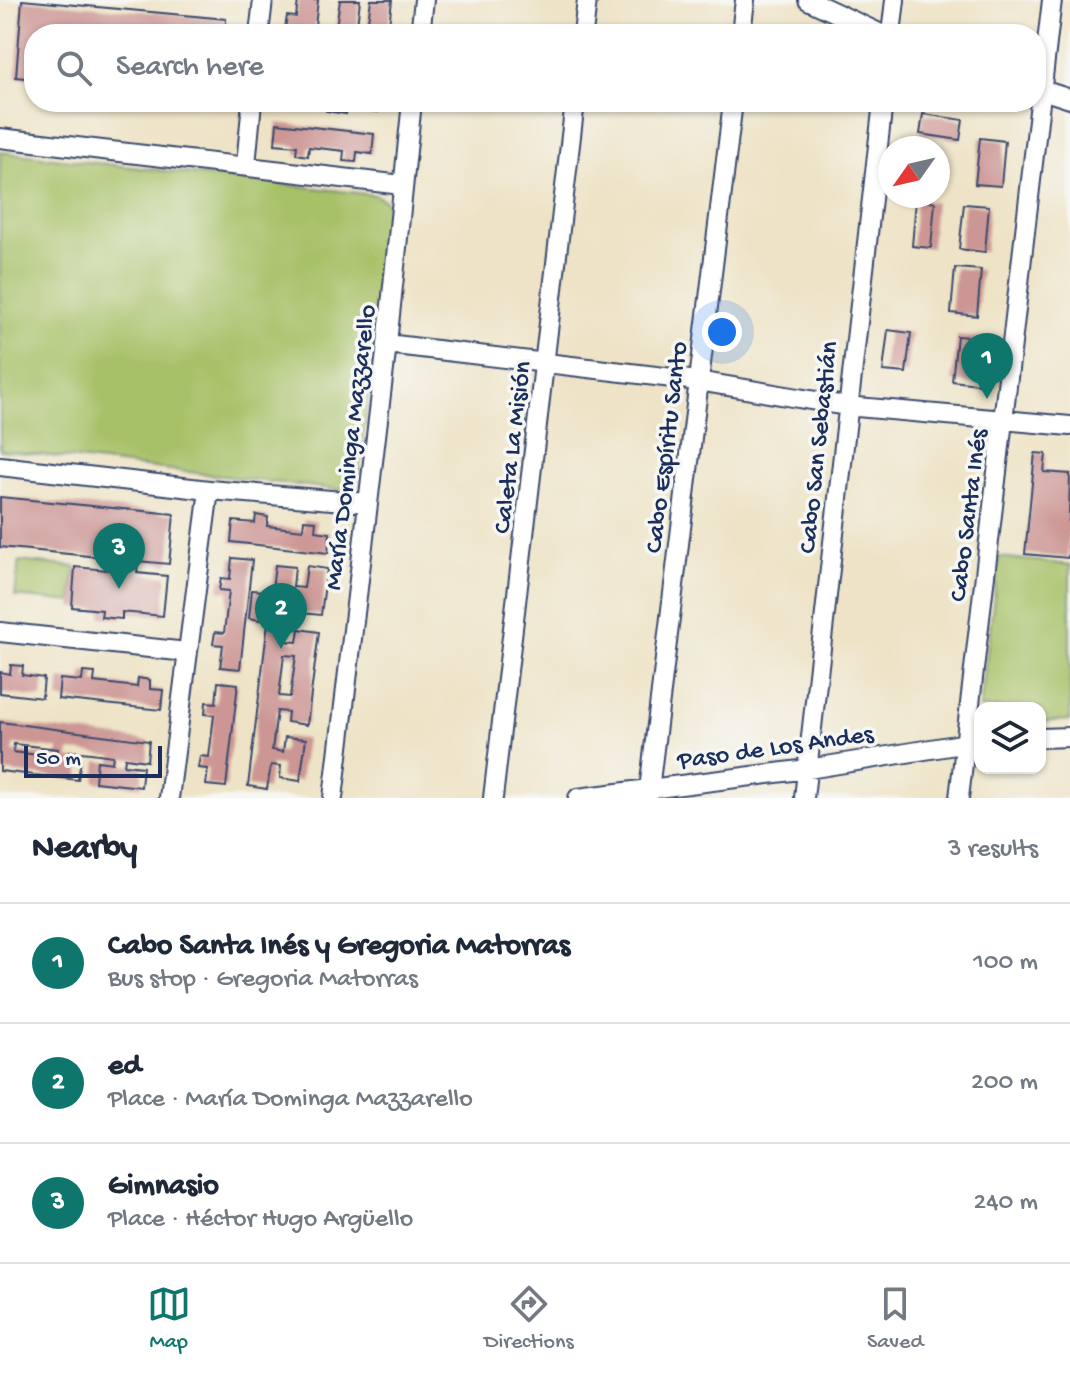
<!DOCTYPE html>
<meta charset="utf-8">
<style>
body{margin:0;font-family:"Gochi Hand",sans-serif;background:#f6f6f7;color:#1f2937}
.controls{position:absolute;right:24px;bottom:24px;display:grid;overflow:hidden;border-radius:16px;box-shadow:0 2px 6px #0004}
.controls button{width:72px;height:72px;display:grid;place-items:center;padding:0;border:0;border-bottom:2px solid #e0e1e3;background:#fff;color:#1f2937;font:40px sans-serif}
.compass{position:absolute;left:878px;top:136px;width:72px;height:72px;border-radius:50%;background:#fff;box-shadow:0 2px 6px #0004;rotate:236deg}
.scale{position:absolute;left:24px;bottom:20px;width:138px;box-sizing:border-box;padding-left:8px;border:4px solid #1b2f5e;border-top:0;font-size:22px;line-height:28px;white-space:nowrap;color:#1b2f5e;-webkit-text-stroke:6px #f6f6f2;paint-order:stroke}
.you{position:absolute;left:722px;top:332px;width:28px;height:28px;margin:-20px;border:6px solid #fff;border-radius:50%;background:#1a73e8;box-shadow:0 0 0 12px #1a73e833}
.badge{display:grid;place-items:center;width:52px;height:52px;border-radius:50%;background:#0f766e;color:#fff;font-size:26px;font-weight:700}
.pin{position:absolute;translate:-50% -66px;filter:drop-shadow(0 2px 4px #0008)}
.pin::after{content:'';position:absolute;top:42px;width:28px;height:24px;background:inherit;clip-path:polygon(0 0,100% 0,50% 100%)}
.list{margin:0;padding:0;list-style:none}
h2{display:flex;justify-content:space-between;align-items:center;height:104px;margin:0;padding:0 32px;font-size:34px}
h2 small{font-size:26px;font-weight:400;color:#747a83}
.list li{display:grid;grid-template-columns:52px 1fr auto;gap:24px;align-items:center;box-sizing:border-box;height:120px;padding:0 32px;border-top:2px solid #e0e1e3}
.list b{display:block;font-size:30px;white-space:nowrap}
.list p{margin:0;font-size:26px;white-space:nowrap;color:#747a83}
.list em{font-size:26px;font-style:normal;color:#747a83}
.icon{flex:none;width:44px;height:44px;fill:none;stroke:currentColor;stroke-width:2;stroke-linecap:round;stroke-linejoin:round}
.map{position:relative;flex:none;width:1070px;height:798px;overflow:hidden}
.search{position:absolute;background:#fff;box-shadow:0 2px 6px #0004;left:24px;right:24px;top:24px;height:88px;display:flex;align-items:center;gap:20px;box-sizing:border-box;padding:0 28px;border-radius:32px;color:#747a83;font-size:30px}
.sheet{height:464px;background:#fff}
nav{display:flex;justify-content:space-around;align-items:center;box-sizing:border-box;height:112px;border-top:2px solid #e0e1e3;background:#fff;font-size:22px;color:#747a83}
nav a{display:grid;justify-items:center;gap:4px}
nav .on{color:#0f766e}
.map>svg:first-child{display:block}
</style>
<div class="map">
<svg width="1070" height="798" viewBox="0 0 1070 798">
<rect width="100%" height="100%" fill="#f6f6f2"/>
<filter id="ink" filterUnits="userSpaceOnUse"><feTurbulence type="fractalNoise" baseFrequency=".0125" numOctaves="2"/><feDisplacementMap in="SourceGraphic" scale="16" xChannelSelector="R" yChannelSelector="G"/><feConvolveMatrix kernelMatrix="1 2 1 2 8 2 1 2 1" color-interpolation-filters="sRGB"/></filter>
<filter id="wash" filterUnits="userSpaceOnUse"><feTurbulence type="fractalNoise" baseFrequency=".006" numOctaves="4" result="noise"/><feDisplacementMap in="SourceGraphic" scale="32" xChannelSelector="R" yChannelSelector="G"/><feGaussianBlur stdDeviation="1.8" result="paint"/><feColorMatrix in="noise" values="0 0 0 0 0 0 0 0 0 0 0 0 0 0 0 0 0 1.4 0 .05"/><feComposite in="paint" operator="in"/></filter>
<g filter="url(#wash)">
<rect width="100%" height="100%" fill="#eee3c6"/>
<path fill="#a7c168" stroke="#617863" stroke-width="2" d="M 0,152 L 375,195 L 386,201 L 390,212 L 359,475 L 354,486 L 342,490 L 0,450 Z
M 999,557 L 1070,565 L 1070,720 L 1040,722 L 1040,708 L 980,708 Z
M 19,561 L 75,567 L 72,602 L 15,596 Z"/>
<g id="blocks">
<path fill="#cc9694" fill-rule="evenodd" d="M 22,0 L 226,19 L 226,34 L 34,34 L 34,79 L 16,77 Z
M 298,0 L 318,0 L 314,34 L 294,34 L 295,29 L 285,28 L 287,16 L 296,17 Z
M 340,0 L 360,0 L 357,26 L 367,28 L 371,0 L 392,0 L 388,34 L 335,34 Z
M 327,102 L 347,102 L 346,114 L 326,111 Z
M 358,102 L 379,102 L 378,112 L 357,110 Z
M 923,114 L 963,120 L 960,140 L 920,134 Z
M 277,123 L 374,134 L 372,154 L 357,152 L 356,162 L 343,161 L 344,151 L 309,147 L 308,156 L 296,154 L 297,146 L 275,144 Z
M 980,138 L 1005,141 L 1001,186 L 975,184 Z
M 916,200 L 935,202 L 931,248 L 912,246 Z
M 964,204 L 989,206 L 985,252 L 959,249 Z
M 955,268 L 981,270 L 977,316 L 951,313 Z
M 888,330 L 911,333 L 906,373 L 883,371 Z
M 957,336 L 982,338 L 978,384 L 952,381 Z
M 1035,453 L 1046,454 L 1044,472 L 1070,474 L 1068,558 L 1025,554 Z
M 0,497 L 174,514 L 169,564 L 138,561 L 137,573 L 167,576 L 163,616 L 122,612 L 122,619 L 111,618 L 101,617 L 102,610 L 72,607 L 75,567 L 107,570 L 108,558 L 0,547 Z
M 256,515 L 268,517 L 267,526 L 303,530 L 304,520 L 316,521 L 315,531 L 330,533 L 328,553 L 231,542 L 233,521 L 255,523 Z
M 232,558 L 252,560 L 240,669 L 220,667 L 223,645 L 213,644 L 215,632 L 224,633 L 229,591 L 219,590 L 221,578 L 230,579 Z
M 275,565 L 295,567 L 293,587 L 304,588 L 307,566 L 327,569 L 321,615 L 301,613 L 302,601 L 291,599 L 286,641 L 297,642 L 299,629 L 319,632 L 307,725 L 287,722 L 288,712 L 277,711 L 272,750 L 283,752 L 285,737 L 306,739 L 300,781 L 280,778 L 281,766 L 271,765 L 267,789 L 248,786 ZM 284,655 L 296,656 L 290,697 L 279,696 Z
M 252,590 L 264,591 L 260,620 L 249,618 Z
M 11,665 L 23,666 L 22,675 L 44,678 L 42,698 L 0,693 L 0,672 L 10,674 Z
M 83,672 L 95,673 L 94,682 L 137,687 L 138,678 L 150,680 L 150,689 L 163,690 L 161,710 L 58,699 L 60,679 L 82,681 Z
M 218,682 L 238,684 L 226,787 L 206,785 L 208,769 L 198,768 L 200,756 L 209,757 L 214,715 L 205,714 L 206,702 L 216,703 Z
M 0,722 L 149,741 L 147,761 L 125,758 L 124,765 L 143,767 L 141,787 L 95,782 L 97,761 L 112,763 L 113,756 L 91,753 L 70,751 L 69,758 L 81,760 L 78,780 L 0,771 ZM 14,744 L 58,749 L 57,757 L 13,752 Z"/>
</g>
</g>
<g filter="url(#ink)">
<use href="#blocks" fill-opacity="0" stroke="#3b4a6e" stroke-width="2"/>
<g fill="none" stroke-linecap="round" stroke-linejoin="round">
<g stroke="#3b4a6e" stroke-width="22">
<path id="minor" d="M 808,0 L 881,34
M 259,34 L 263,0
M 420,34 L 424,0
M 583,34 L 587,0
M 741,34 L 745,0
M 891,34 L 895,0
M 1036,88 L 1070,99
M 0,138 L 402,185
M 246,165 L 252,102
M 387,344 L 698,381 L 846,406 L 1070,426
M 0,466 L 209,490 L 368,503
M 0,632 L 187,652
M 1040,738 L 1070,737
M 169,798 L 209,490
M 333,798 L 387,344 L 412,102
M 493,798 L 575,102
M 578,798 L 808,769 L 980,741
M 648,798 L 733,102
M 804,798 L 883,102
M 959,798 L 1052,0"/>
</g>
<use href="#minor" stroke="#fff" stroke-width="18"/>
</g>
</g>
<g text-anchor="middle" stroke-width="7" stroke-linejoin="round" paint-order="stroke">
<g font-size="26" fill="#1b2f5e" stroke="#f6f6f2">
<text transform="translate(348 447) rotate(-83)" y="9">María Dominga Mazzarello</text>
<text transform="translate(510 447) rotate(-83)" y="9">Caleta La Misión</text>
<text transform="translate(664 447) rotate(-83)" y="9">Cabo Espíritu Santo</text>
<text transform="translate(816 447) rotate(-84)" y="9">Cabo San Sebastián</text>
<text transform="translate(966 515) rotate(-83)" y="9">Cabo Santa Inés</text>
<text transform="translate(775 745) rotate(-8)" y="9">Paso de Los Andes</text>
</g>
</g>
</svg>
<div class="controls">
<button><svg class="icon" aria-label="layers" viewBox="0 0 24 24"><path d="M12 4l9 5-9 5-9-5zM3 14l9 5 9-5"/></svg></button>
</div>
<svg class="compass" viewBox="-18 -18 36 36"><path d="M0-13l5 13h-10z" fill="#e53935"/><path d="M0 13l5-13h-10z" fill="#747a83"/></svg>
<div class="scale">50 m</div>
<div class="you"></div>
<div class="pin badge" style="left:987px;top:399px">1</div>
<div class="pin badge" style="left:281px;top:649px">2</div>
<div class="pin badge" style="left:119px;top:589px">3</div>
<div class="search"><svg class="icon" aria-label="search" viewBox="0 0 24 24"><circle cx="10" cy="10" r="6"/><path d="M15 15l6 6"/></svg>Search here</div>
</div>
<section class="sheet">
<h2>Nearby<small>3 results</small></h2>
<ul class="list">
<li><span class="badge">1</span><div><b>Cabo Santa Inés y Gregoria Matorras</b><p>Bus stop · Gregoria Matorras</p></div><em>100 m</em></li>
<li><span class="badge">2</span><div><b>ed</b><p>Place · María Dominga Mazzarello</p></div><em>200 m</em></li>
<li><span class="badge">3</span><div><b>Gimnasio</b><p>Place · Héctor Hugo Argüello</p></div><em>240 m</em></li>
</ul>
</section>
<nav>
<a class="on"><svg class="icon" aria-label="map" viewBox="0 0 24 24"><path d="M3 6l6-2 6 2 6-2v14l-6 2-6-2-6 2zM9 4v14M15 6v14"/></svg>Map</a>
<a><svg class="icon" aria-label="directions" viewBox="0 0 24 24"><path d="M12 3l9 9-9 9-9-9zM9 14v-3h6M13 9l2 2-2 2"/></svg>Directions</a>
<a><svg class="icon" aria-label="saved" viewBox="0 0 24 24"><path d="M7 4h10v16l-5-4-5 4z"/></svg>Saved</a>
</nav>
